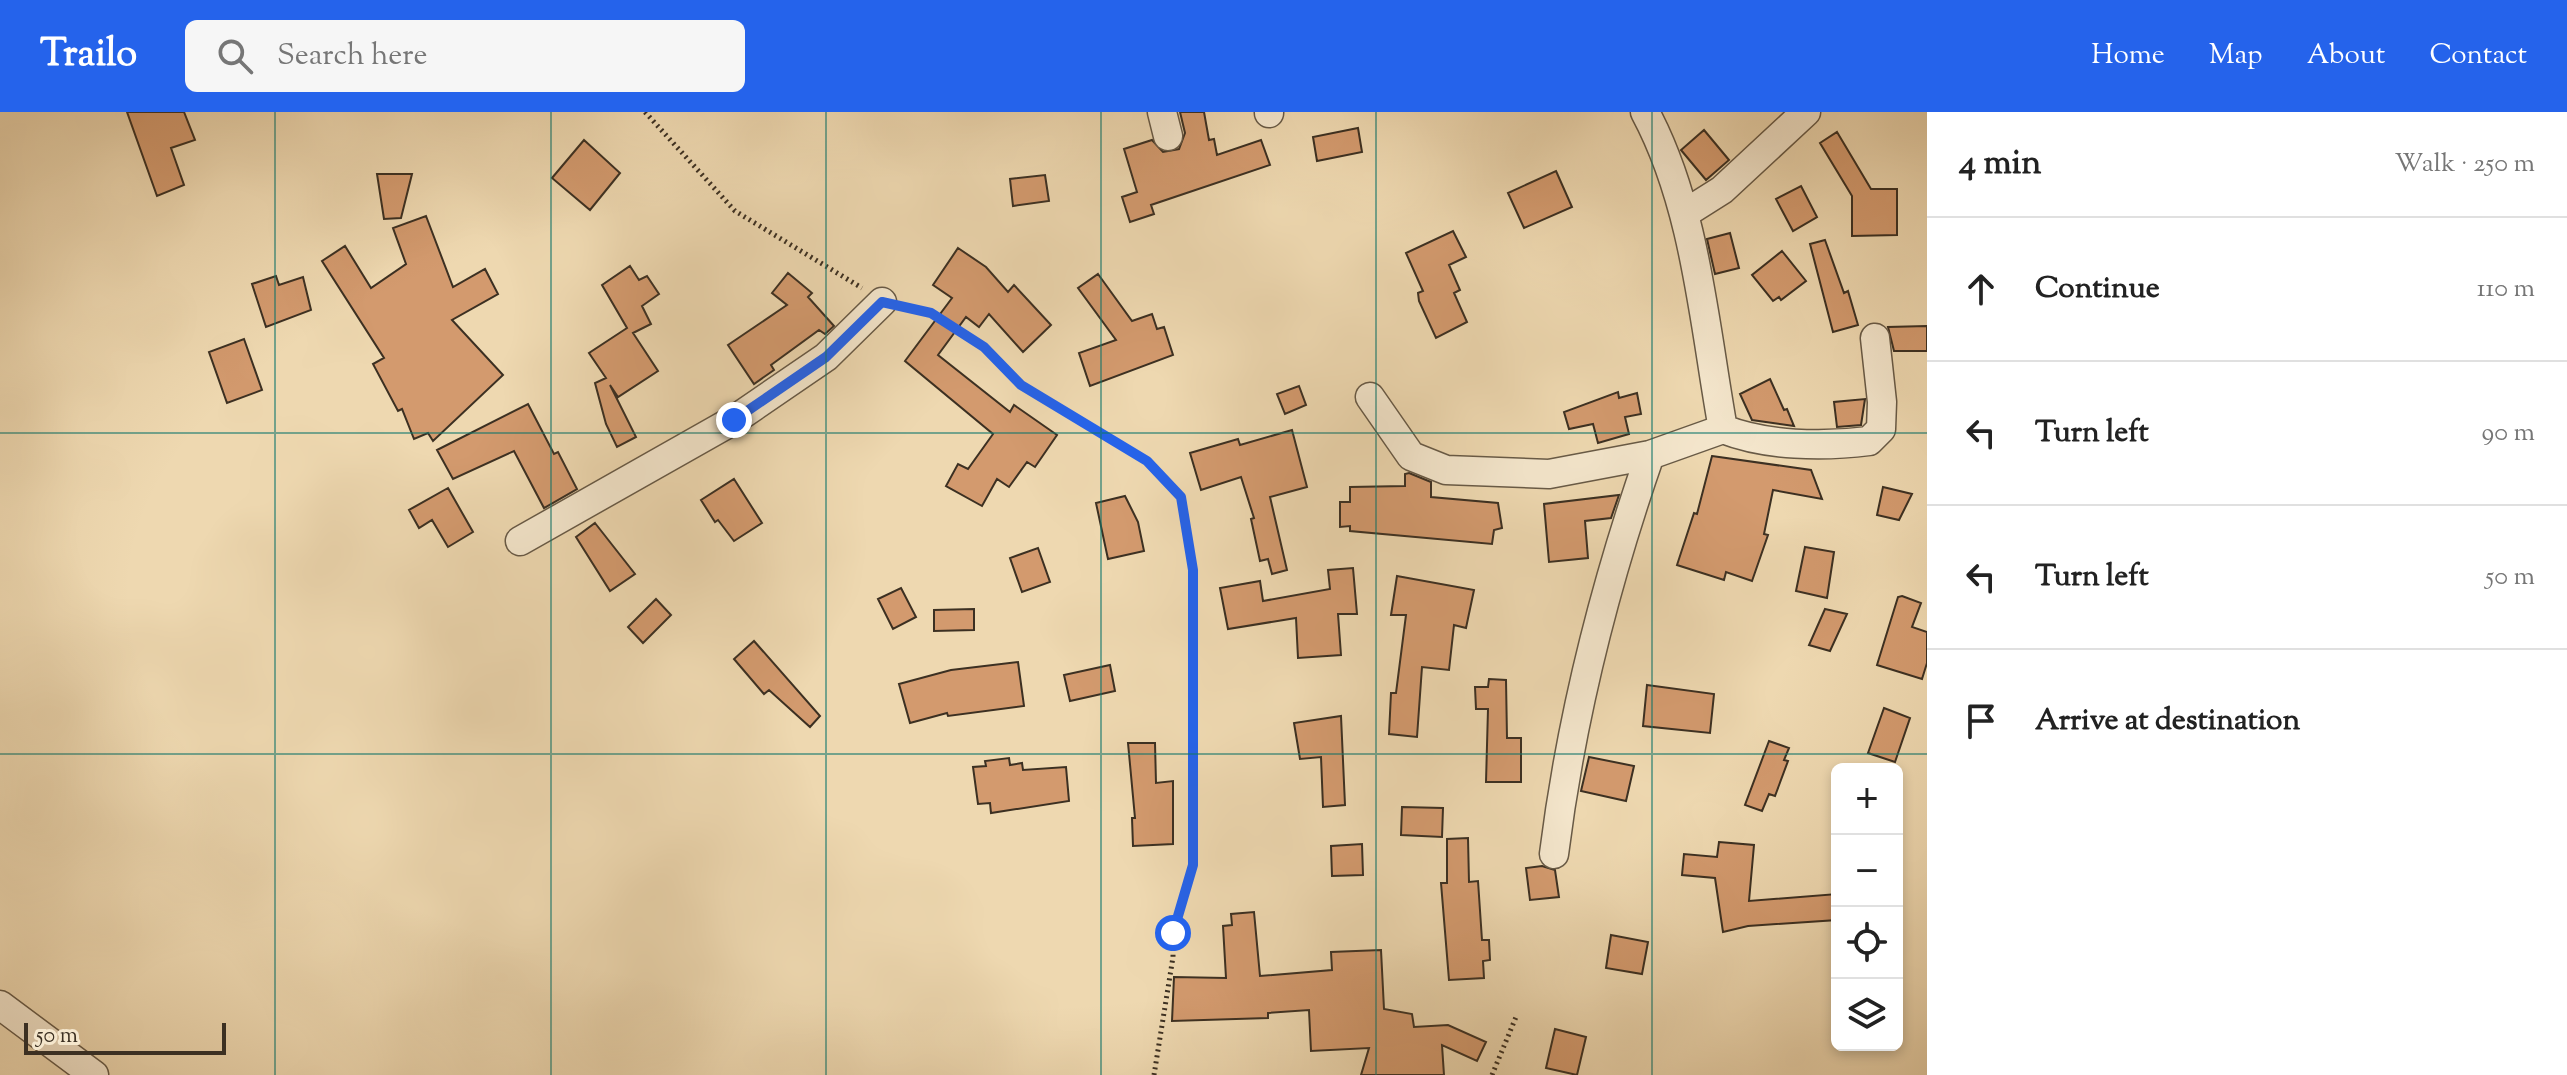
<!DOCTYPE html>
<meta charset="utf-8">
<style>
body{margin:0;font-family:"Sorts Mill Goudy",serif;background:#f6f6f6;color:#222}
.controls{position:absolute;right:24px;bottom:24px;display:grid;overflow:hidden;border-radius:12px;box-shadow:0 4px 12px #0003}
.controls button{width:72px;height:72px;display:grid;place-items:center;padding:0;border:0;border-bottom:2px solid #e0e0e0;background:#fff;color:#222;font:40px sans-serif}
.scale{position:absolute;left:24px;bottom:20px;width:202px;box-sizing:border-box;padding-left:8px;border:4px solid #3c3022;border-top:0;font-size:22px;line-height:28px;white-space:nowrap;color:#3c3022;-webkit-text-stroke:6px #f4e6cc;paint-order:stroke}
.stop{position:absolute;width:24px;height:24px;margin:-18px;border:6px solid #2563eb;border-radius:50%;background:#fff}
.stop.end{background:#2563eb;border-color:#fff;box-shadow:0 2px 8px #0008}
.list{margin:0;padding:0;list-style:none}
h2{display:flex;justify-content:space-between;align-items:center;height:104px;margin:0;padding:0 32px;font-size:34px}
h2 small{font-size:26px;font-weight:400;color:#767676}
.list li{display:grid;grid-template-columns:52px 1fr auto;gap:24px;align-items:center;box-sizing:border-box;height:144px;padding:0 32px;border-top:2px solid #e0e0e0}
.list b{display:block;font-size:30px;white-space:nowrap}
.list em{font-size:26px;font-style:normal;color:#767676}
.icon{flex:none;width:44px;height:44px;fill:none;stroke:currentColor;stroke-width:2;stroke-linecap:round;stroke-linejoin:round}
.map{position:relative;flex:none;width:1927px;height:963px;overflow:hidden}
header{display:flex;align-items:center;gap:48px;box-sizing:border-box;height:112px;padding:0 40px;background:#2563eb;color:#fff}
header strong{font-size:38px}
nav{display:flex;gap:44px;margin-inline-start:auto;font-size:28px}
.search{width:560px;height:72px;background:#f6f6f6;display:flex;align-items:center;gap:20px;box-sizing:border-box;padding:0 28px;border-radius:12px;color:#767676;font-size:30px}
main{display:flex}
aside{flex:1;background:#fff}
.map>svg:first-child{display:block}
</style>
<header>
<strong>Trailo</strong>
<div class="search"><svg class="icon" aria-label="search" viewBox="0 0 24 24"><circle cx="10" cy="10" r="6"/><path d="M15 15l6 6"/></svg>Search here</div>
<nav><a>Home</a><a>Map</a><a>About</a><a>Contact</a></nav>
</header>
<main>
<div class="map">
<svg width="1927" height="963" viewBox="0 0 1927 963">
<rect width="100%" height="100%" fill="#eed8b0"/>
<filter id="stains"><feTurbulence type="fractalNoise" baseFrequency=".0025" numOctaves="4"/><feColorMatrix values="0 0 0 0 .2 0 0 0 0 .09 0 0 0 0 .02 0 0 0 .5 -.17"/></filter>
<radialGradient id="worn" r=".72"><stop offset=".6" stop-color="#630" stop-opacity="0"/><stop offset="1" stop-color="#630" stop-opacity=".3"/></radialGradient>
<path fill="#d39a6e" stroke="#3c3022" stroke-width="2" d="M 127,0 L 184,0 L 195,28 L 171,36 L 184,73 L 157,84 Z
M 1180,0 L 1204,0 L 1209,28 L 1214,27 L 1217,43 L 1261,28 L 1270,53 L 1151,93 L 1154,102 L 1130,110 L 1122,85 L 1137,80 L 1124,37 L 1152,28 L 1163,40 L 1179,37 L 1185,21 Z
M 1358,16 L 1362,40 L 1317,49 L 1313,25 Z
M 1704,18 L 1729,48 L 1706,68 L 1681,38 Z
M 1837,20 L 1871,77 L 1897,77 L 1897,123 L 1852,124 L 1852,84 L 1820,31 Z
M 584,28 L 620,61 L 590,98 L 552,66 Z
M 1556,59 L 1572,95 L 1524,116 L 1508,81 Z
M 377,62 L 412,62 L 401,106 L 384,107 Z
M 1045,63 L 1049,89 L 1013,94 L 1010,67 Z
M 1801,74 L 1817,105 L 1793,119 L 1776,87 Z
M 426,104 L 453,175 L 485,157 L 498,182 L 452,208 L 503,263 L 433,329 L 428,321 L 414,327 L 402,297 L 398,299 L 373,252 L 384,246 L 322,149 L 345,134 L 371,176 L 406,152 L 393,116 Z
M 1453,119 L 1466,145 L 1449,153 L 1460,178 L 1454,181 L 1467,210 L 1436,226 L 1419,189 L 1418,181 L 1423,179 L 1406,141 Z
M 1730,121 L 1739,156 L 1715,162 L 1707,127 Z
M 1825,128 L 1844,181 L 1848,179 L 1858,213 L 1833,220 L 1810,132 Z
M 958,136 L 986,155 L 1008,180 L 1014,173 L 1051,213 L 1023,240 L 989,202 L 979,215 L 966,205 L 938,243 L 1010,300 L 1014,293 L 1057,323 L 1035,355 L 1027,350 L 1009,375 L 997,367 L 982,394 L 946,374 L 958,352 L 968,357 L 993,322 L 905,249 L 952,186 L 933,173 Z
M 1782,139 L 1806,169 L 1781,188 L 1779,185 L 1773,189 L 1752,163 Z
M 630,154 L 639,168 L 647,164 L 659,182 L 642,194 L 651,212 L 633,221 L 658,259 L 618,285 L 610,273 L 636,325 L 617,335 L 606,312 L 595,271 L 606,266 L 589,241 L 627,216 L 602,173 Z
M 788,161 L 812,181 L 808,185 L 834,214 L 825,222 L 819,218 L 771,253 L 774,258 L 754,272 L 728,233 L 787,193 L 772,181 Z
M 1098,162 L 1132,209 L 1152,202 L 1157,217 L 1164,215 L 1173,243 L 1090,274 L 1079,241 L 1116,228 L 1078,176 Z
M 276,164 L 279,173 L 303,165 L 311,198 L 266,215 L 252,172 Z
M 1927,214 L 1927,239 L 1894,239 L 1888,215 Z
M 244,227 L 262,278 L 227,291 L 209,240 Z
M 1770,267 L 1784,298 L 1787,297 L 1794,314 L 1752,308 L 1740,282 Z
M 1299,274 L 1306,293 L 1285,302 L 1277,282 Z
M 1618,280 L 1619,286 L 1637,281 L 1641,302 L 1625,305 L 1629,322 L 1598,331 L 1593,312 L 1569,317 L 1564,300 Z
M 1865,287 L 1861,313 L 1837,315 L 1834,290 Z
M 528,292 L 554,342 L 558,340 L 577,377 L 544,396 L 514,339 L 453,367 L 437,338 Z
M 1292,318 L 1307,375 L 1270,385 L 1287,458 L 1272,462 L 1268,447 L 1260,449 L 1251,407 L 1254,406 L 1241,365 L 1201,378 L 1190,341 L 1238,327 L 1240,333 Z
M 1712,344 L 1811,358 L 1822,387 L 1773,378 L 1764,422 L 1768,423 L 1752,469 L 1726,460 L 1724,468 L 1677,453 L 1694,401 L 1697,402 Z
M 1409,361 L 1431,370 L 1431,385 L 1498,391 L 1502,416 L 1494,418 L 1492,432 L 1350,419 L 1350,414 L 1340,415 L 1340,390 L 1350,390 L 1350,375 L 1405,374 L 1405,362 Z
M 734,367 L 762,411 L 734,429 L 718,408 L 715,410 L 701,388 Z
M 1883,375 L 1912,382 L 1899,408 L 1877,403 Z
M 448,376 L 473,420 L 448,435 L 432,408 L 419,416 L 409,398 Z
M 1619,383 L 1611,406 L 1585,409 L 1588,446 L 1549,450 L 1544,392 Z
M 1125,384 L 1138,410 L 1144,439 L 1108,447 L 1096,391 Z
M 595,411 L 635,462 L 610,479 L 576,425 Z
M 1805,435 L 1834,440 L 1827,486 L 1796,479 Z
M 1038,436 L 1050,470 L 1022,480 L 1010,446 Z
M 1353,456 L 1357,502 L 1338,502 L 1341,543 L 1298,546 L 1296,506 L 1228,517 L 1220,476 L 1260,469 L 1263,489 L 1330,477 L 1328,458 Z
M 1397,464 L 1474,478 L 1466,516 L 1454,513 L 1449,558 L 1422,555 L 1417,625 L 1389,622 L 1391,581 L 1396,581 L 1406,503 L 1391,503 Z
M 901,476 L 916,505 L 893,517 L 878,487 Z
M 1902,484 L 1921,491 L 1912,515 L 1927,520 L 1927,551 L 1922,567 L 1877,553 L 1898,485 Z
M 656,487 L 671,503 L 643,531 L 628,515 Z
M 974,497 L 974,518 L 934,519 L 934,498 Z
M 1825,497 L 1847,502 L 1830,539 L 1809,533 Z
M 754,529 L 820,604 L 810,615 L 769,578 L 764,582 L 734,547 Z
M 1018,550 L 1024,594 L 948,604 L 947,601 L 910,611 L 899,572 L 951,558 Z
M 1110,553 L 1115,579 L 1070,589 L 1064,563 Z
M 1489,567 L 1506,568 L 1507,626 L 1521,626 L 1521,670 L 1486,670 L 1488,597 L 1476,597 L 1475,575 L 1488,575 Z
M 1647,573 L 1714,582 L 1710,621 L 1643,614 Z
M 1884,596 L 1910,606 L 1895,650 L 1868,641 Z
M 1341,604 L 1345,693 L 1323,695 L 1321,645 L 1300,647 L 1294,611 Z
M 1769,629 L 1789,636 L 1784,648 L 1788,649 L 1775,684 L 1769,682 L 1762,699 L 1745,693 Z
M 1128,631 L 1155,631 L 1156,671 L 1173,669 L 1173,732 L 1133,734 L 1132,706 L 1135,706 Z
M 1589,645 L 1634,654 L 1626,689 L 1581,679 Z
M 1009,646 L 1010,653 L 1022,651 L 1023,658 L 1066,655 L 1069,689 L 991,701 L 990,691 L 978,692 L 973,655 L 986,654 L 985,649 Z
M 1402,695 L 1443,696 L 1442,725 L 1401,723 Z
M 1468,726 L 1469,770 L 1478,769 L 1482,828 L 1489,828 L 1490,848 L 1483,849 L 1484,866 L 1449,868 L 1441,771 L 1447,771 L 1447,727 Z
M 1719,730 L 1754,733 L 1749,789 L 1837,782 L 1837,808 L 1748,814 L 1723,820 L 1715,766 L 1682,763 L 1684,742 L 1717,745 Z
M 1362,732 L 1363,763 L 1332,764 L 1331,734 Z
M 1542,754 L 1555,758 L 1559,785 L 1530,788 L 1526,756 Z
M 1254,800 L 1260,864 L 1332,858 L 1331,840 L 1381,838 L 1384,897 L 1412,902 L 1414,915 L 1448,913 L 1486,930 L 1477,949 L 1442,933 L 1444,963 L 1361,963 L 1369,936 L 1311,939 L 1309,898 L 1268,901 L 1268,906 L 1172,909 L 1174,865 L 1226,866 L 1223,814 L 1232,813 L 1231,802 Z
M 1611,823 L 1648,830 L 1642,862 L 1606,856 Z
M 1555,917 L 1586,925 L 1577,963 L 1546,956 Z"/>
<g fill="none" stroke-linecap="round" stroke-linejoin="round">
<g stroke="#685a46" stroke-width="31">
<path id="street" d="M 1162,0 L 1168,24
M 1269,0 L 1269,1
M 1645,0 C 1696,95 1704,212 1723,317 C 1766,334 1823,335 1869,329 L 1881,317 L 1882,290 L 1875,226
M 1684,102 L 1722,78 L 1806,0
M 1370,285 L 1411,344 L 1446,358 L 1549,362 L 1650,343 L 1723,317
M 520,429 L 734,308 L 826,245 L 882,190
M 1554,742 C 1571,606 1605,472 1650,343
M 0,893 L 94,963"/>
</g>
<path stroke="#3c3022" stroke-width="5" stroke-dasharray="2 4" stroke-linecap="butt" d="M 645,0 L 735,99 L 862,176
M 908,195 L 931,201 L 984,235 L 1021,273 L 1147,349 L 1181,385 L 1193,458 L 1193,753 L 1173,821 L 1173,845 L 1154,963
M 1492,963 L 1516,905"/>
<use href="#street" stroke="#f4e6cc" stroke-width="28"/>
</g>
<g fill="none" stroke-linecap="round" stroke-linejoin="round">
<path stroke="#2563eb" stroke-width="10" d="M 734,308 L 826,245 L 882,190 L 931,201 L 984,235 L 1021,273 L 1147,349 L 1181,385 L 1193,458 L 1193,753 L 1173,821"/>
</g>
<path fill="none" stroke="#0f766e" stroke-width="2" stroke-opacity="0.55" d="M 275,0 L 275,963M 551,0 L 551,963M 826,0 L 826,963M 1101,0 L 1101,963M 1376,0 L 1376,963M 1652,0 L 1652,963M 0,321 L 1927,321M 0,642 L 1927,642"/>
<rect width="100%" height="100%" filter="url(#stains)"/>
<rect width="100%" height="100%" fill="url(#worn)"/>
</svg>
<div class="controls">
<button>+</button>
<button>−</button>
<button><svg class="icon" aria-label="locate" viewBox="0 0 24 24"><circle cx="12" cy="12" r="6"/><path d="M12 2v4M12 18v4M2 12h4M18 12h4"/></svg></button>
<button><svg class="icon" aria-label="layers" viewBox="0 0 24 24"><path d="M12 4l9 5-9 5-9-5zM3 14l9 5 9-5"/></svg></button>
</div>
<div class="scale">50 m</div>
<div class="stop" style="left:1173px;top:821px"></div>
<div class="stop end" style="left:734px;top:308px"></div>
</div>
<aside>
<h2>4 min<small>Walk · 250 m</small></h2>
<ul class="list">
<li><svg class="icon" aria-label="ahead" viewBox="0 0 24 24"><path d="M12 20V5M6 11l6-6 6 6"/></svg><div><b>Continue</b></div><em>110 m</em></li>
<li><svg class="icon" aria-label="left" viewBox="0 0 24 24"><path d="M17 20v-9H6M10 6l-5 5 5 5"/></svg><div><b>Turn left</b></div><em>90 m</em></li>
<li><svg class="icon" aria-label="left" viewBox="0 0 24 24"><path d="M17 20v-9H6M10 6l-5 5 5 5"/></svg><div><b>Turn left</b></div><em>50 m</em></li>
<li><svg class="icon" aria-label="arrive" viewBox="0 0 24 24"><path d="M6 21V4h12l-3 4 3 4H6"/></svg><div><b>Arrive at destination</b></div></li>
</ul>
</aside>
</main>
